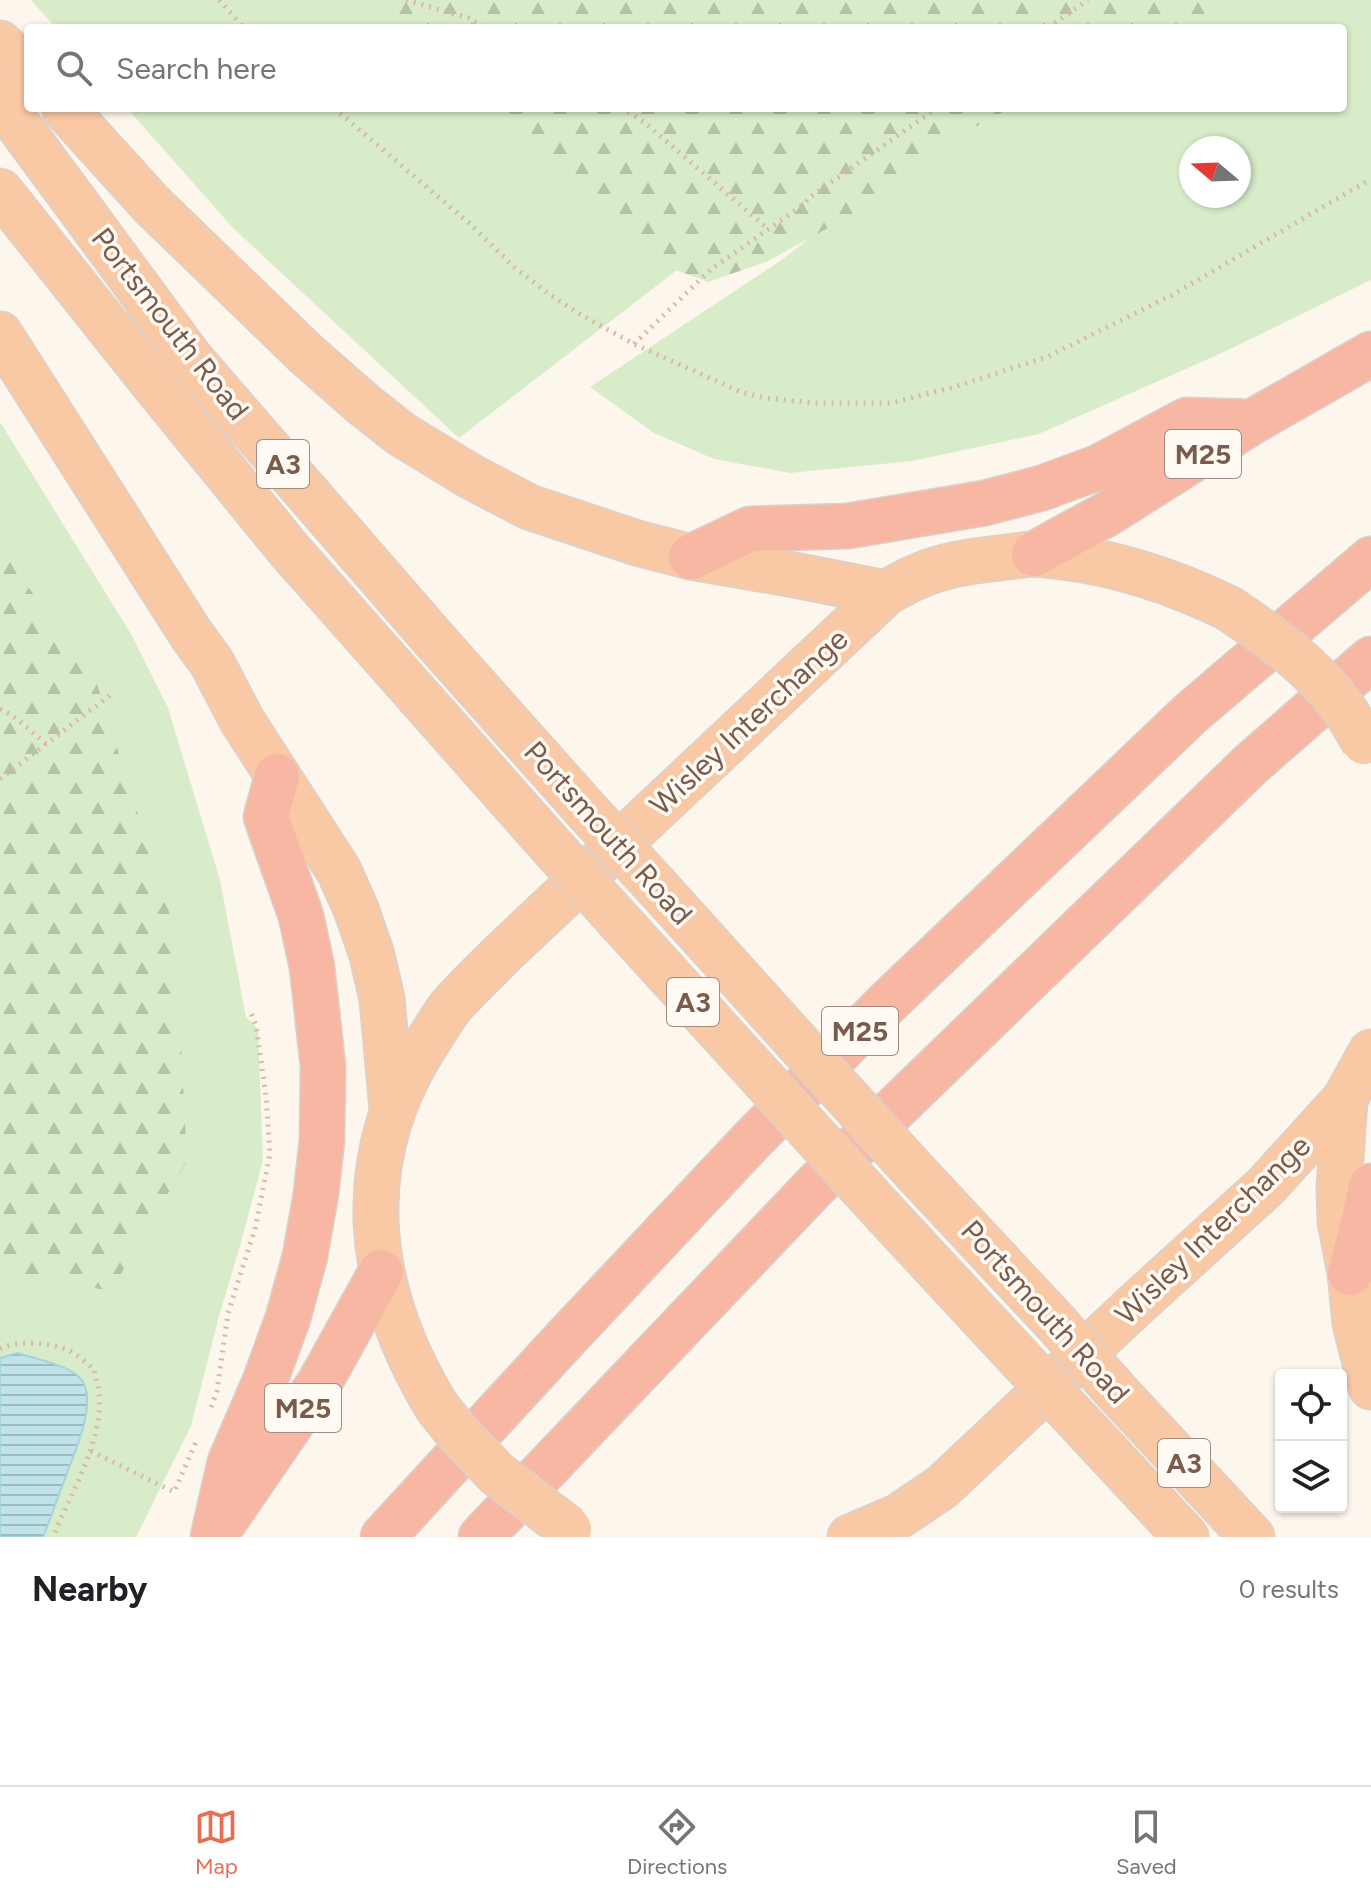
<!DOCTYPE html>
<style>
body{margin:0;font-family:Figtree,sans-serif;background:#f6f6f6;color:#202124}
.controls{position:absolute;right:24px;bottom:24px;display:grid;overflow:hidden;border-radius:8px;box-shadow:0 2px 6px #0004}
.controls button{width:72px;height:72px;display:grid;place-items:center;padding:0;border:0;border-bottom:2px solid #e0e0e0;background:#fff;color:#202124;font:40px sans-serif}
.compass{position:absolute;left:1179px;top:136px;width:72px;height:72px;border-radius:50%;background:#fff;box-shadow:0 2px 6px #0004;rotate:289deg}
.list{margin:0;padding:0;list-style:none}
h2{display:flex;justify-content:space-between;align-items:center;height:104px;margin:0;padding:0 32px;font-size:34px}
h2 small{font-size:26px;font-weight:400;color:#757577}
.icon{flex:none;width:44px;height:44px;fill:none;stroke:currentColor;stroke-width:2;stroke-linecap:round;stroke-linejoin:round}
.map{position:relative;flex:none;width:1371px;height:1537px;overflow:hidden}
.search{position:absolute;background:#fff;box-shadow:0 2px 6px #0004;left:24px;right:24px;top:24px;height:88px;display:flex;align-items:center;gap:20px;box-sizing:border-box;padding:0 28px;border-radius:8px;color:#757577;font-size:30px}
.sheet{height:248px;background:#fff}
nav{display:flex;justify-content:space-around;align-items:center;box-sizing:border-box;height:112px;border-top:2px solid #e0e0e0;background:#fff;font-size:22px;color:#757577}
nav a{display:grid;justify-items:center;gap:4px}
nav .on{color:#e76f51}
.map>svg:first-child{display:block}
</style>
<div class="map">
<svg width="1371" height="1537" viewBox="0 0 1371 1537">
<defs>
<pattern id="forest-firs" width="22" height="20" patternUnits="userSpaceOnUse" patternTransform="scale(2)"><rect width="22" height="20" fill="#d8ecc9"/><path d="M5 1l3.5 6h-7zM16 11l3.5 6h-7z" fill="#b4c2a5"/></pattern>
<pattern id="water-rules" width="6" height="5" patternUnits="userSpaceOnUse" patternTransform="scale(2)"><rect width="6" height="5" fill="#bfe3e8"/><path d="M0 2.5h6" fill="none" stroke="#a0bbbe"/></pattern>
</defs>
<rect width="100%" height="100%" fill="#fdf6ec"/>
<path fill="#d8ecc9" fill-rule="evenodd" d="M 31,0 L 1047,0 L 1008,28 L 56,28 Z
M 1121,0 L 1371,0 L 1371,280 L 1224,352 L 1039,434 L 912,461 L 790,473 L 714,459 L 654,433 L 590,387 L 780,261 L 980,108 L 1343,108 L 1343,28 L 1085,28 ZM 1191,148 L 1239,148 L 1239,196 L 1191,196 Z
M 127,108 L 895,108 L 799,176 L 459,438 L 233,228 Z
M 0,422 L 131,634 L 168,708 L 220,880 L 246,1017 L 258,1029 L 263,1160 L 240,1246 L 219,1316 L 191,1426 L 136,1537 L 0,1537 Z"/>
<path fill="url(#forest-firs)" d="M 376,0 L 1240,0 L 1189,28 L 407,28 Z
M 493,108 L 1010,108 L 953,139 L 877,201 L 768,261 L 708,282 L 665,266 Z
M 0,547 L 97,684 L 175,931 L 187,1161 L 111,1291 L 4,1272 L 0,1278 Z"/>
<path fill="url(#water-rules)" stroke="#a5d3da" stroke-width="2" d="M 17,1353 C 33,1358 70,1366 80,1378 C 100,1400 73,1455 65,1479 C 57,1498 51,1518 43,1537 L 0,1537 L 0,1358 Z"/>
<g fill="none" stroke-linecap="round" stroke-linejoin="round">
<g stroke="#dad1cd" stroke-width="47">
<path id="trunk" d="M 0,43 L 28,71
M 0,100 L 190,358 L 432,637 L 587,811
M 64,108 L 152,205 L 305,353 L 363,404 L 401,434 L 470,476 L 529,507 L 637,543 L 691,557 L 784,573 L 886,593
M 0,191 L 149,378 L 290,551 L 553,848
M 0,334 L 191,634 L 212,663 L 243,722 L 339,871 L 356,909 L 372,955 L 382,999 L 392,1109
M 657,887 L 795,1040
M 622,924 L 763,1079
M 1345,1099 L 1339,1188 L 1340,1221 L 1350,1273 L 1355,1323 L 1371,1387
M 917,1174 L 1057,1324
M 880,1208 L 1020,1359
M 1115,1390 L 1252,1537
M 437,1407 C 365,1289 350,1160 428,1041 C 436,1029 443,1016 452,1005 C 468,987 486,970 503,953 L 886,593 C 922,571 948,564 990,559 C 1004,558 1019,555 1033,554 C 1043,554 1054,556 1064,557 C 1122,564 1176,583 1228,608
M 1081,1424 L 1186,1537
M 850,1537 L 899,1516 L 942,1487 L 1131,1309 L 1266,1186 L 1345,1099 L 1371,1052"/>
</g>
<g stroke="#dad1cd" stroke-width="47">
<path id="motorway" d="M 1034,554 L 1107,514 L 1252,422 L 1371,354
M 691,557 L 750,529 L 848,526 L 985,503 L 1042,488 L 1099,467 L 1187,420 L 1252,422
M 1350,1273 L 1364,1220 L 1371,1186
M 224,1522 L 320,1382 L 381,1272
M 213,1537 L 230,1462 L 265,1381 L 288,1318 L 305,1256 L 316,1194 L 322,1140 L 323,1066 L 312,967 L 301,916 L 266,817 L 277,776
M 383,1537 L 565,1339 L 751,1141 L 887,1003 L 1190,714 L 1371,559
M 481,1537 L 816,1185 L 1250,765 L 1371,659"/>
</g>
<path stroke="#d9b8a5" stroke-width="5" stroke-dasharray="2 6" stroke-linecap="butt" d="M 219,0 L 244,28
M 406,0 L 469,18 L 486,28
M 1048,28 L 1088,0
M 334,108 L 469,223 L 514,267 L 549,294 L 578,313 L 634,344 L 741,392 L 766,398 L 813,403 L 891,403 L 954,387 L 1047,357 L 1172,295 L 1371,179
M 621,108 L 644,122 L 767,228
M 634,344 L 710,270 L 803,205 L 810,197 L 937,108
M 0,709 L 16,718 L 46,744
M 0,779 L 113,693
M 0,1349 C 18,1339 49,1343 68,1350 C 77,1354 86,1363 94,1369 C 96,1377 98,1385 99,1394 C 104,1439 70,1495 53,1537
M 211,1407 L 217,1391 L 228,1313 L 255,1229 L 270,1154 L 266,1096 L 256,1026 L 250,1010
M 91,1451 L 174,1492 L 196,1442"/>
<use href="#trunk" stroke="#f9c8a4" stroke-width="44"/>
<use href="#motorway" stroke="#f7b7a3" stroke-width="44"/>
<g stroke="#dad1cd" stroke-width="47" stroke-linecap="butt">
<path id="trunk-bridge" d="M 1228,608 C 1269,635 1311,665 1341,705 C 1350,717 1357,730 1364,742
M 587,811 L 657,887
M 553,848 L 622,924
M 795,1040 L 917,1174
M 763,1079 L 880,1208
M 1057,1324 L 1115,1390
M 1020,1359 L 1081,1424
M 437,1407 L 457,1432 L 497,1474 L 569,1529"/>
</g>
<use href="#trunk-bridge" stroke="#f9c8a4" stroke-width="44"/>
</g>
<g text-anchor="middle" stroke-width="7" stroke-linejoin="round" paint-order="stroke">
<g fill="#fffaf3" stroke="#a28b7f" stroke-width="2">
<rect x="1165" y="430" width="76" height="48" rx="6"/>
<rect x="257" y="440" width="52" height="48" rx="6"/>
<rect x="667" y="978" width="52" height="48" rx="6"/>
<rect x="822" y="1007" width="76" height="48" rx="6"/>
<rect x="265" y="1384" width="76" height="48" rx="6"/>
<rect x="1158" y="1439" width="52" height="48" rx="6"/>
</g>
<g font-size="28" font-weight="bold" fill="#7a5c4d">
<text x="1203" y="464">M25</text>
<text x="283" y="474">A3</text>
<text x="693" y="1012">A3</text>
<text x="860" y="1041">M25</text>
<text x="303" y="1418">M25</text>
<text x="1184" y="1473">A3</text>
</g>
<g font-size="30" fill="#7a5c4d" stroke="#fffaf3">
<text transform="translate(170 324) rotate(52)" y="10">Portsmouth Road</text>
<text transform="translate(749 722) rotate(-43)" y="10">Wisley Interchange</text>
<text transform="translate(608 833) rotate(48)" y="10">Portsmouth Road</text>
<text transform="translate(1213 1230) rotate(-44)" y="10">Wisley Interchange</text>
<text transform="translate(1045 1312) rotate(48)" y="10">Portsmouth Road</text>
</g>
</g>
</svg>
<div class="controls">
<button><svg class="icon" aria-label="locate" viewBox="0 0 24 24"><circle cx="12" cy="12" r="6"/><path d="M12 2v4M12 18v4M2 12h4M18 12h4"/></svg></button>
<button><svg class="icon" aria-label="layers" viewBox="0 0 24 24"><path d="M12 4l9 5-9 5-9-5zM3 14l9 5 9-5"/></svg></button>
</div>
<svg class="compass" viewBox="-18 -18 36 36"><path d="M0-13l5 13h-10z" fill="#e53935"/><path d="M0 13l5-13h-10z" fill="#757577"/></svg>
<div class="search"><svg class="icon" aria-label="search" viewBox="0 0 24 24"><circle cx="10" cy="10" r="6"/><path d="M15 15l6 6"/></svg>Search here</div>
</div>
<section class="sheet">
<h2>Nearby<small>0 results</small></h2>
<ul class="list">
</ul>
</section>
<nav>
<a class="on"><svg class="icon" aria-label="map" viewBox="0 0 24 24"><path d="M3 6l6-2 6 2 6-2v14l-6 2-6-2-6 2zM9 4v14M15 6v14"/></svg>Map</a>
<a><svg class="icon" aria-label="directions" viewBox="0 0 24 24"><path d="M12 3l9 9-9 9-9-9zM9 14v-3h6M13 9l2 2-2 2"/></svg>Directions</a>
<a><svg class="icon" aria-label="saved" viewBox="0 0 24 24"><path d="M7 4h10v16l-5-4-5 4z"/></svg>Saved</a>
</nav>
